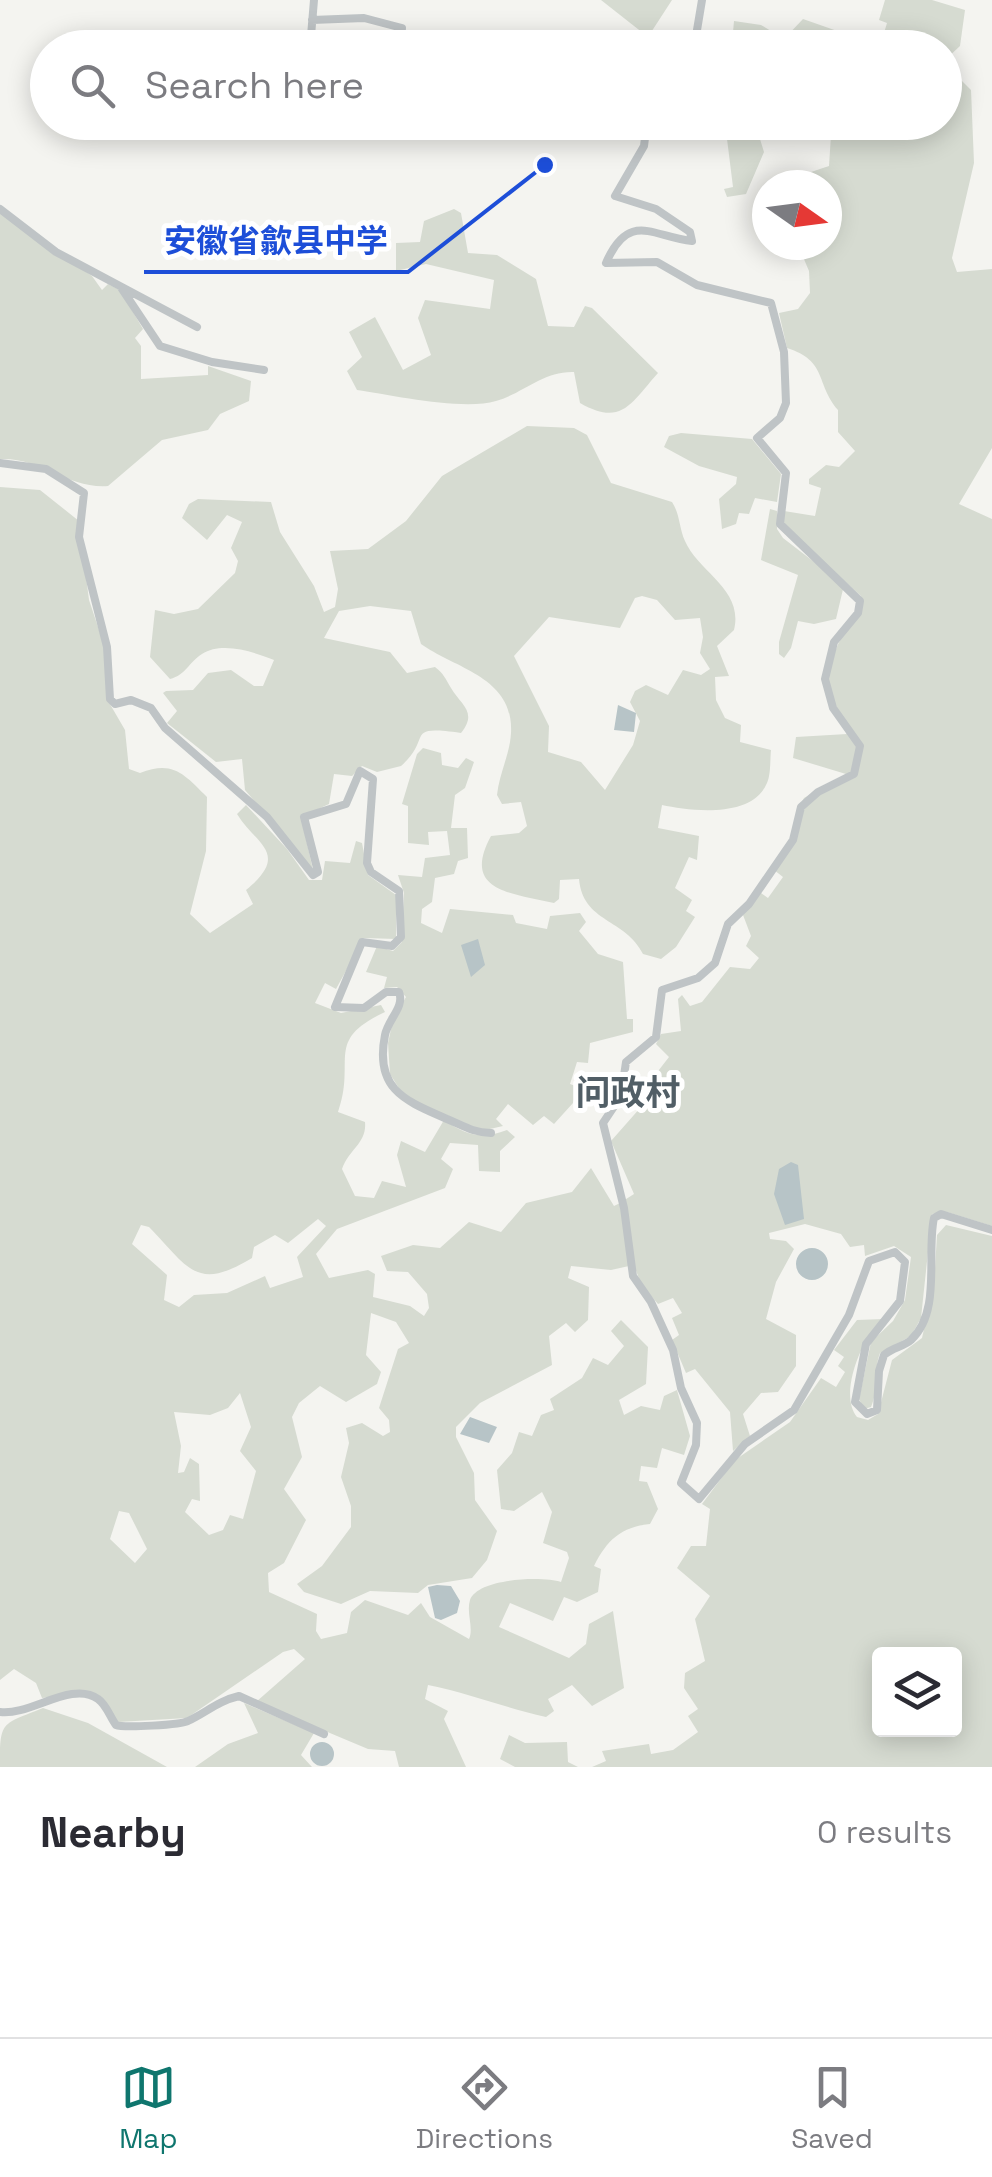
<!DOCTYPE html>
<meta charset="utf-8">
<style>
body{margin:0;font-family:"Space Grotesk","Noto Sans SC",sans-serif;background:#f2f2f3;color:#2b2b33}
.controls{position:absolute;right:30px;bottom:30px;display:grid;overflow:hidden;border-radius:10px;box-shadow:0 5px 25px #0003}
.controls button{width:90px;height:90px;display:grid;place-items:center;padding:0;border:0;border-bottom:2px solid #e1e1e2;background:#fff;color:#2b2b33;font:50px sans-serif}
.compass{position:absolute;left:752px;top:170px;width:90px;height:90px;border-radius:50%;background:#fff;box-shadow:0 5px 25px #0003;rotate:104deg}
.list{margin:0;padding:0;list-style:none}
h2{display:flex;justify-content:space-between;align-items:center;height:130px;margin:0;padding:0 40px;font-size:42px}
h2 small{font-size:32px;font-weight:400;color:#7c7c81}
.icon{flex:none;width:55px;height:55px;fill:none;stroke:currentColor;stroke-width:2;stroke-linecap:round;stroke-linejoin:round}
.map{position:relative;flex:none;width:992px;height:1767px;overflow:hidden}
.search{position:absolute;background:#fff;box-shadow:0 5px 25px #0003;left:30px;right:30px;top:30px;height:110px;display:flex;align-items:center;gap:25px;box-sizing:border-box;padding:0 35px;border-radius:55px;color:#7c7c81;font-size:38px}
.sheet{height:270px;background:#fff}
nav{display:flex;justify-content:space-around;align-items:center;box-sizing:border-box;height:140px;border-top:2px solid #e1e1e2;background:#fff;font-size:28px;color:#7c7c81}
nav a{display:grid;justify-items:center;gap:5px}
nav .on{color:#0f766e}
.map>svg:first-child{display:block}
</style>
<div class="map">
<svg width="992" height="1767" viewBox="0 0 992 1767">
<rect width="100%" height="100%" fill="#f4f4f0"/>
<path fill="#d6dbd1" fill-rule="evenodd" d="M 601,0 L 672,0 L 648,37 Z
M 885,0 L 932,0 L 965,10 L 960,46 L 945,60 L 944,48 L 759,47 L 733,32 L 734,21 L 761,25 L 784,39 L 803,19 L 880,46 L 887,23 L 879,20 Z
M 945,64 L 971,90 L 974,163 L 952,258 L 957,272 L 992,269 L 992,448 L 959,504 L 992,519 L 992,1226 L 947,1212 L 932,1214 L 921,1318 L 911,1336 L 880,1353 C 873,1372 879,1389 871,1407 L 864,1409 L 859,1399 L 871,1342 L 893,1321 L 905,1300 L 911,1257 L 894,1246 L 865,1256 L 864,1245 L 850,1247 L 841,1234 L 805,1224 L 769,1233 L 770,1239 L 786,1241 L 794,1249 L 776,1282 L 766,1319 L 796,1335 L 796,1366 L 778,1392 L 761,1393 L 743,1414 L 750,1436 L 733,1451 L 730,1412 L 695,1369 L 686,1373 L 672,1340 L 679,1335 L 672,1318 L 682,1313 L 673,1298 L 658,1304 L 641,1284 L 634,1265 L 623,1201 L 634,1194 L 611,1141 L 656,1090 L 648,1084 L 669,1057 L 656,1044 L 661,1034 L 681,1031 L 678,999 L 682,995 L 690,1006 L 702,1002 L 730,967 L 750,969 L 759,958 L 746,946 L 751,936 L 743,915 L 761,893 L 768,898 L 783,877 L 774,870 L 793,845 L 797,811 L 804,798 L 846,774 L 793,758 L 796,737 L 847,734 C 814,681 831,651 862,604 L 861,596 L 783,525 L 784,511 L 815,516 L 821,488 L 809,484 L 809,479 L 826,465 L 839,467 L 855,451 L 838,432 L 838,410 C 815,383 828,361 787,348 L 779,313 L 798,309 L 810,293 L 809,271 L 798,245 L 827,245 L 827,185 L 803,185 L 811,172 L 829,166 L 831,135 C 856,112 912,123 944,122 Z
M 725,123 L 755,123 L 764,152 L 746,194 L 727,197 L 724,189 L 733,187 Z
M 454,209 L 461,213 L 468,253 L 497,255 L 536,279 L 548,326 L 574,327 L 585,306 L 592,308 L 658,373 C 631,403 622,427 580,403 L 574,372 C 543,371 524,393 496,401 C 463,411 392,395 357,390 L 347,371 L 362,357 L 349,332 L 375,317 L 403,370 L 431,355 L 418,318 L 425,300 L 490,309 L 494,280 L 426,264 L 396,271 L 396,243 L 420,242 L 424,221 Z
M 0,211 L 92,276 L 102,290 L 108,284 L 120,290 L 143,329 L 135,338 L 141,346 L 141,379 L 208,375 L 208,366 L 251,381 L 249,401 L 220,414 L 208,430 L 162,440 L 108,486 C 68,489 41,457 0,459 Z
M 527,426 L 574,428 L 587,435 L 611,483 L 672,502 C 680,514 679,528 685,541 C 698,572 744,589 734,630 L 717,646 L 729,676 L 715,677 L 716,700 L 725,718 L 741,725 L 740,742 L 771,750 C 770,759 771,774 767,783 C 752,819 690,811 662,805 L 658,828 L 699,836 L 697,860 L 689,857 L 675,888 L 692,900 L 686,911 L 695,917 L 676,947 L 661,959 L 643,954 C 625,918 583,923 579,879 L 560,880 L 559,899 L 554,903 C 511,893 461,891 491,836 L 519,833 L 527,826 L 521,802 L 502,804 L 497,795 C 499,774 510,754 511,733 C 514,677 456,669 421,644 L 411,611 L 370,606 L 339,611 L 324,638 L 390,652 L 407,673 L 435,667 C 444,674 445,678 451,688 C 461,705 478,712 461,733 C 402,725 434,737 401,766 L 377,772 L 362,766 L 352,776 L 334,774 L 329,804 L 301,817 L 313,870 L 245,790 L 242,759 L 216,762 L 167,723 L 177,711 L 163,693 L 166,691 L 193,690 L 208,673 L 231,670 L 254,686 L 263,686 L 274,660 C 254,652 222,641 202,654 C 189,662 186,675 170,679 L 150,657 L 155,610 L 174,614 L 198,609 L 235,573 L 238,561 L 231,548 L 242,522 L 227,515 L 207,540 L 182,518 L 189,504 L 198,499 L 271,502 L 280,532 L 314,586 L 324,612 L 335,607 L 338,589 L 330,551 L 368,549 L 406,521 L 442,476 ZM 642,596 L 657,600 L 675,620 L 700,618 L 703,637 L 700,653 L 710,669 L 701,675 L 683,670 L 668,695 L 646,685 L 635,691 L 630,702 L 640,721 L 633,745 L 605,790 L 581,762 L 548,752 L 549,726 L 514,656 L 549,617 L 620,628 L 635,598 Z
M 681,433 L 752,439 L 781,474 L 777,502 L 755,498 L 749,514 L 739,513 L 736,524 L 722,529 L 719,499 L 736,484 L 737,477 L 699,466 L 664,447 L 669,436 Z
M 0,487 L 40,490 L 79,521 L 89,600 L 106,651 L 107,699 L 125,730 L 129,769 L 140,773 C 173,760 184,774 207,797 L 206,851 L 190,914 L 210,933 L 253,904 L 246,890 C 291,853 256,845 237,814 L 246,805 L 287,849 L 309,880 L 322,880 L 325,861 L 350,863 L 356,841 L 362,843 L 368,875 L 396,895 L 396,939 L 364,938 L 336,989 L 325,983 L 315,1003 L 341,1013 L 381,1005 L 385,1012 C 323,1041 357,1060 338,1112 L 365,1122 C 367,1143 349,1149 342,1169 L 355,1196 L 374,1198 L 382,1181 L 406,1187 L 397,1155 L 401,1141 L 425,1152 L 444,1120 C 466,1135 481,1140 507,1130 L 515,1137 L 500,1151 L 500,1172 L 479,1171 L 478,1145 L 450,1143 L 441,1159 L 453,1169 L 445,1188 L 337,1229 L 316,1254 L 329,1278 L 368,1270 L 375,1274 L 373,1297 L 410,1306 L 424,1316 L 429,1308 L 427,1294 L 408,1272 L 387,1271 L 381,1256 L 413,1245 L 440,1248 L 469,1222 L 501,1232 L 526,1203 L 572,1192 L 591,1168 L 614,1206 L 620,1203 L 629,1266 L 611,1270 L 571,1266 L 568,1278 L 589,1287 L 588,1320 L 575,1332 L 566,1323 L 549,1336 L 552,1365 L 480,1403 L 456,1427 L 456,1437 L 474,1473 L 475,1500 L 497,1531 L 487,1560 L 472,1578 L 428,1585 L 418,1593 L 370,1591 L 341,1604 L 304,1592 L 297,1584 L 322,1566 L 351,1527 L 351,1506 L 341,1477 L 349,1443 L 346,1428 L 362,1423 L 383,1436 L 390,1432 L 389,1420 L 379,1408 L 398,1349 L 409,1343 L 396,1322 L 371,1313 L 366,1355 L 381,1372 L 377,1384 L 346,1402 L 320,1386 L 299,1403 L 292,1417 L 302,1457 L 284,1489 L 306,1520 L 284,1563 L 268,1573 L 269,1592 L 317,1614 L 316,1631 L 321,1639 L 347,1633 L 351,1612 L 365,1600 L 408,1615 L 421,1603 L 430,1617 L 469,1639 C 474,1628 466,1613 470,1600 C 478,1578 543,1576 561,1582 L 569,1558 L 567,1552 L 543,1543 L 552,1512 L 542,1492 L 514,1511 L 501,1509 L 497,1470 L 512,1453 L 519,1432 L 532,1436 L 541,1415 L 554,1410 L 550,1399 L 582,1378 L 593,1358 L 608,1365 L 624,1346 L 611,1331 L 621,1320 L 648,1347 L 646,1384 L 619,1400 L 624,1415 L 641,1406 L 660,1410 L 664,1396 L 677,1390 L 690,1436 L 684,1455 L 662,1448 L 657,1468 L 641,1466 L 639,1481 L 647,1482 L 658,1509 L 650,1524 C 621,1527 607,1540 594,1566 L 601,1569 L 598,1592 L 577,1602 L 564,1597 L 553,1621 L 510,1603 L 499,1627 L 569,1658 L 586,1644 L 589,1624 L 613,1611 L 624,1688 L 592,1706 L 572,1685 L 548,1699 L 554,1711 L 546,1717 C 505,1708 469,1693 428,1685 L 425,1699 L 448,1711 L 444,1719 L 466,1767 L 399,1767 L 395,1751 L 368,1749 L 256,1702 L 305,1659 L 294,1649 L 283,1652 L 187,1718 L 118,1722 L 95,1693 L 42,1698 L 36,1683 L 14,1669 L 0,1680 ZM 318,1219 L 326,1226 L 297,1257 L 303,1277 L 270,1288 L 265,1276 L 227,1293 L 194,1295 L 179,1307 L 164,1300 L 167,1275 L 132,1244 L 141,1225 L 149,1227 C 189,1268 196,1292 252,1258 L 254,1247 L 275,1235 L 288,1243 ZM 240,1393 L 251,1427 L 240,1451 L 256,1471 L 243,1519 L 230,1515 L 223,1530 L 209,1535 L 185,1512 L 192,1499 L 200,1501 L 199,1464 L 190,1458 L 184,1472 L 178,1473 L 181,1446 L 174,1412 L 210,1415 L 228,1408 ZM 119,1511 L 129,1513 L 147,1549 L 135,1563 L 110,1539 Z
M 770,509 L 777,511 L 777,529 L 783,538 L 844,585 L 836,619 L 814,624 L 798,621 L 791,648 L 784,658 L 779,654 L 779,642 L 798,575 L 761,560 Z
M 423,748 L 441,753 L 442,765 L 458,768 L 466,758 L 474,762 L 465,788 L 455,795 L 451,828 L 467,828 L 468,858 L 458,861 L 454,874 L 435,878 L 432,902 L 422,909 L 421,923 L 442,933 L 450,909 L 513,915 L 516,923 L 547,929 L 550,916 L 580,913 L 586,922 L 579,931 L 598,954 L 623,962 L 627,1019 L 633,1019 L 633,1032 L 590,1043 L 588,1063 L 577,1062 L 570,1084 L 578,1087 L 573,1103 L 554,1124 L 544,1116 L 533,1125 L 508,1104 L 496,1119 L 503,1126 L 481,1131 L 407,1101 L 390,1074 L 388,1043 L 393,1020 L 406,997 L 397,987 L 384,988 L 387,977 L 366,972 L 377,946 L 393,951 L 402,942 L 404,893 L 398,875 L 422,877 L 425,858 L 450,855 L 447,831 L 428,832 L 429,845 L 408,843 L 408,806 L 402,804 L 417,754 Z
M 946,1225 L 992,1236 L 992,1767 L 592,1767 L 606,1761 L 602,1751 L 649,1744 L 651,1754 L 673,1750 L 698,1732 L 688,1716 L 698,1709 L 684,1688 L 685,1673 L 705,1661 L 695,1619 L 710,1596 L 677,1568 L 691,1546 L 706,1546 L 710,1509 L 702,1504 L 735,1460 L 790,1422 L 821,1378 L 836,1387 L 845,1372 L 838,1366 L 844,1357 L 834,1350 L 857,1320 L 884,1319 C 862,1335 838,1395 857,1417 L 868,1420 L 878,1414 L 892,1360 L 922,1338 L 934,1285 L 937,1235 ZM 880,1654 L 954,1654 L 954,1730 L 880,1730 Z
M 244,1703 L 314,1733 L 301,1755 L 312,1767 L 195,1767 L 228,1744 L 258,1733 Z
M 43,1708 L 88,1723 L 167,1767 L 0,1767 C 0,1720 1,1725 43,1708 Z
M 509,1735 L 525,1743 L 567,1742 L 568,1762 L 578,1767 L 515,1767 L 500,1759 Z"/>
<path fill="#b7c4c7" d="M 618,705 L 636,713 L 634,732 L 614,730 Z
M 478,939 L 485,965 L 471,977 L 461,945 Z
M 791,1162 L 798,1165 L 804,1219 L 785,1225 L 774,1194 L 779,1169 Z
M796 1264a16 16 0 1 1 32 0a16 16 0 1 1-32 0Z
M 470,1417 L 497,1427 L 489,1443 L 460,1434 Z
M 437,1585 L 451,1586 L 460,1601 L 457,1613 L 441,1620 L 435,1618 L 428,1587 Z
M310 1754a12 12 0 1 1 24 0a12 12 0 1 1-24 0Z"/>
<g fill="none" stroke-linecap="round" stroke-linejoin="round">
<path stroke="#bfc4c6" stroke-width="8" d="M 312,20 L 364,18 L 402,28 L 400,48
M 310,48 L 314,0
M 694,48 L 702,0
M 647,122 L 644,146 L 615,196 L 656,209 L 690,232 L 692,241 C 653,237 629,210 606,263 L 657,262 L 697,285 L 771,303 L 784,352 L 786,403 L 780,418 L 757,438 L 786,473 L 780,524 L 860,601 L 858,613 L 834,642 L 825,679 L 833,708 L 860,746 L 854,774 L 818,792 L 801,807 L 793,840 L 749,904 L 728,924 L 715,963 L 698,978 L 662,990 L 656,1037 L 626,1062 L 621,1096 L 603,1123 L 624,1208 L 633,1276 L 651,1302 L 673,1350 L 681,1388 L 697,1423 L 696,1445 L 681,1483 L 699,1499 L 745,1444 L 794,1410 L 849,1315 L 869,1261 L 895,1252 L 905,1262 L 900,1301 L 866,1344 L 855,1402 L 867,1414 L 877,1410 L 879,1371 L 884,1355 C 893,1347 903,1347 911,1340 C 942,1311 926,1254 934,1218 L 941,1214 L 992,1230
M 0,209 L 56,252 L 197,327
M 122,289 L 160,346 L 212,362 L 264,370
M 0,463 L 46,469 L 84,493 L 79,537 L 107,647 L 110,699 L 115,704 L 131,700 L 151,708 L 165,728 L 267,817 L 313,875 L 318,872 L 304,817 L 346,804 L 360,771 L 373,779 L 367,863 L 371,872 L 399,891 L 401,937 L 392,946 L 362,942 L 335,1007 L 364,1008 L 386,992 L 399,992 C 405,1007 388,1019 385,1035 C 374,1090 406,1101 447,1119 C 464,1126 471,1132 491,1133
M 0,1712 C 30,1716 72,1680 98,1699 C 106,1704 110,1717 116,1725 C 123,1728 181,1725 188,1721 C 207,1712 218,1701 239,1696 L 324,1734"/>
</g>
<g text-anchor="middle" stroke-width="10" stroke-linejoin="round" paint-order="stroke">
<g font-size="35" font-weight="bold" fill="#515e66" stroke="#fff">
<text x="628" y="1105">问政村</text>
</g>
</g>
<path fill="none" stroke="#1d4ed8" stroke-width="4" d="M545 165L408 272H144"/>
<circle fill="#1d4ed8" stroke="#fff" stroke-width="4" cx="545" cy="165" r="10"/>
<g font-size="32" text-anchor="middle" font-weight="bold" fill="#1d4ed8" stroke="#fff" stroke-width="10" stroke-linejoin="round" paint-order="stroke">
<text x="276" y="252">安徽省歙县中学</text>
</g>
</svg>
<div class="controls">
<button><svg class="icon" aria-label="layers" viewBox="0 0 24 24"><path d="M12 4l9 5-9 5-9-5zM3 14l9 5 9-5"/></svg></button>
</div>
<svg class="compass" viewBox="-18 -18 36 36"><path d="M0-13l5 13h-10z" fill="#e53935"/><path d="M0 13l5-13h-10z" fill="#7c7c81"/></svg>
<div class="search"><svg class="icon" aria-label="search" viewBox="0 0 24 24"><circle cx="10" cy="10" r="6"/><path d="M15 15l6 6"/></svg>Search here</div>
</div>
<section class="sheet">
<h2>Nearby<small>0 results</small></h2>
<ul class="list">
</ul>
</section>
<nav>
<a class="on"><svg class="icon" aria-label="map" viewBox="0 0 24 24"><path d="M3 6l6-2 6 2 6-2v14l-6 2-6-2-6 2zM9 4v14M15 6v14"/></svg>Map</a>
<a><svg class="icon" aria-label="directions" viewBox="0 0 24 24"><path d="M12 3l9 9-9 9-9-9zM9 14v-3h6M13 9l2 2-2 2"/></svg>Directions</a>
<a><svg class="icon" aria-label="saved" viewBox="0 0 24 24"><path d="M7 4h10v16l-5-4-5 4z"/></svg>Saved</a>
</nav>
